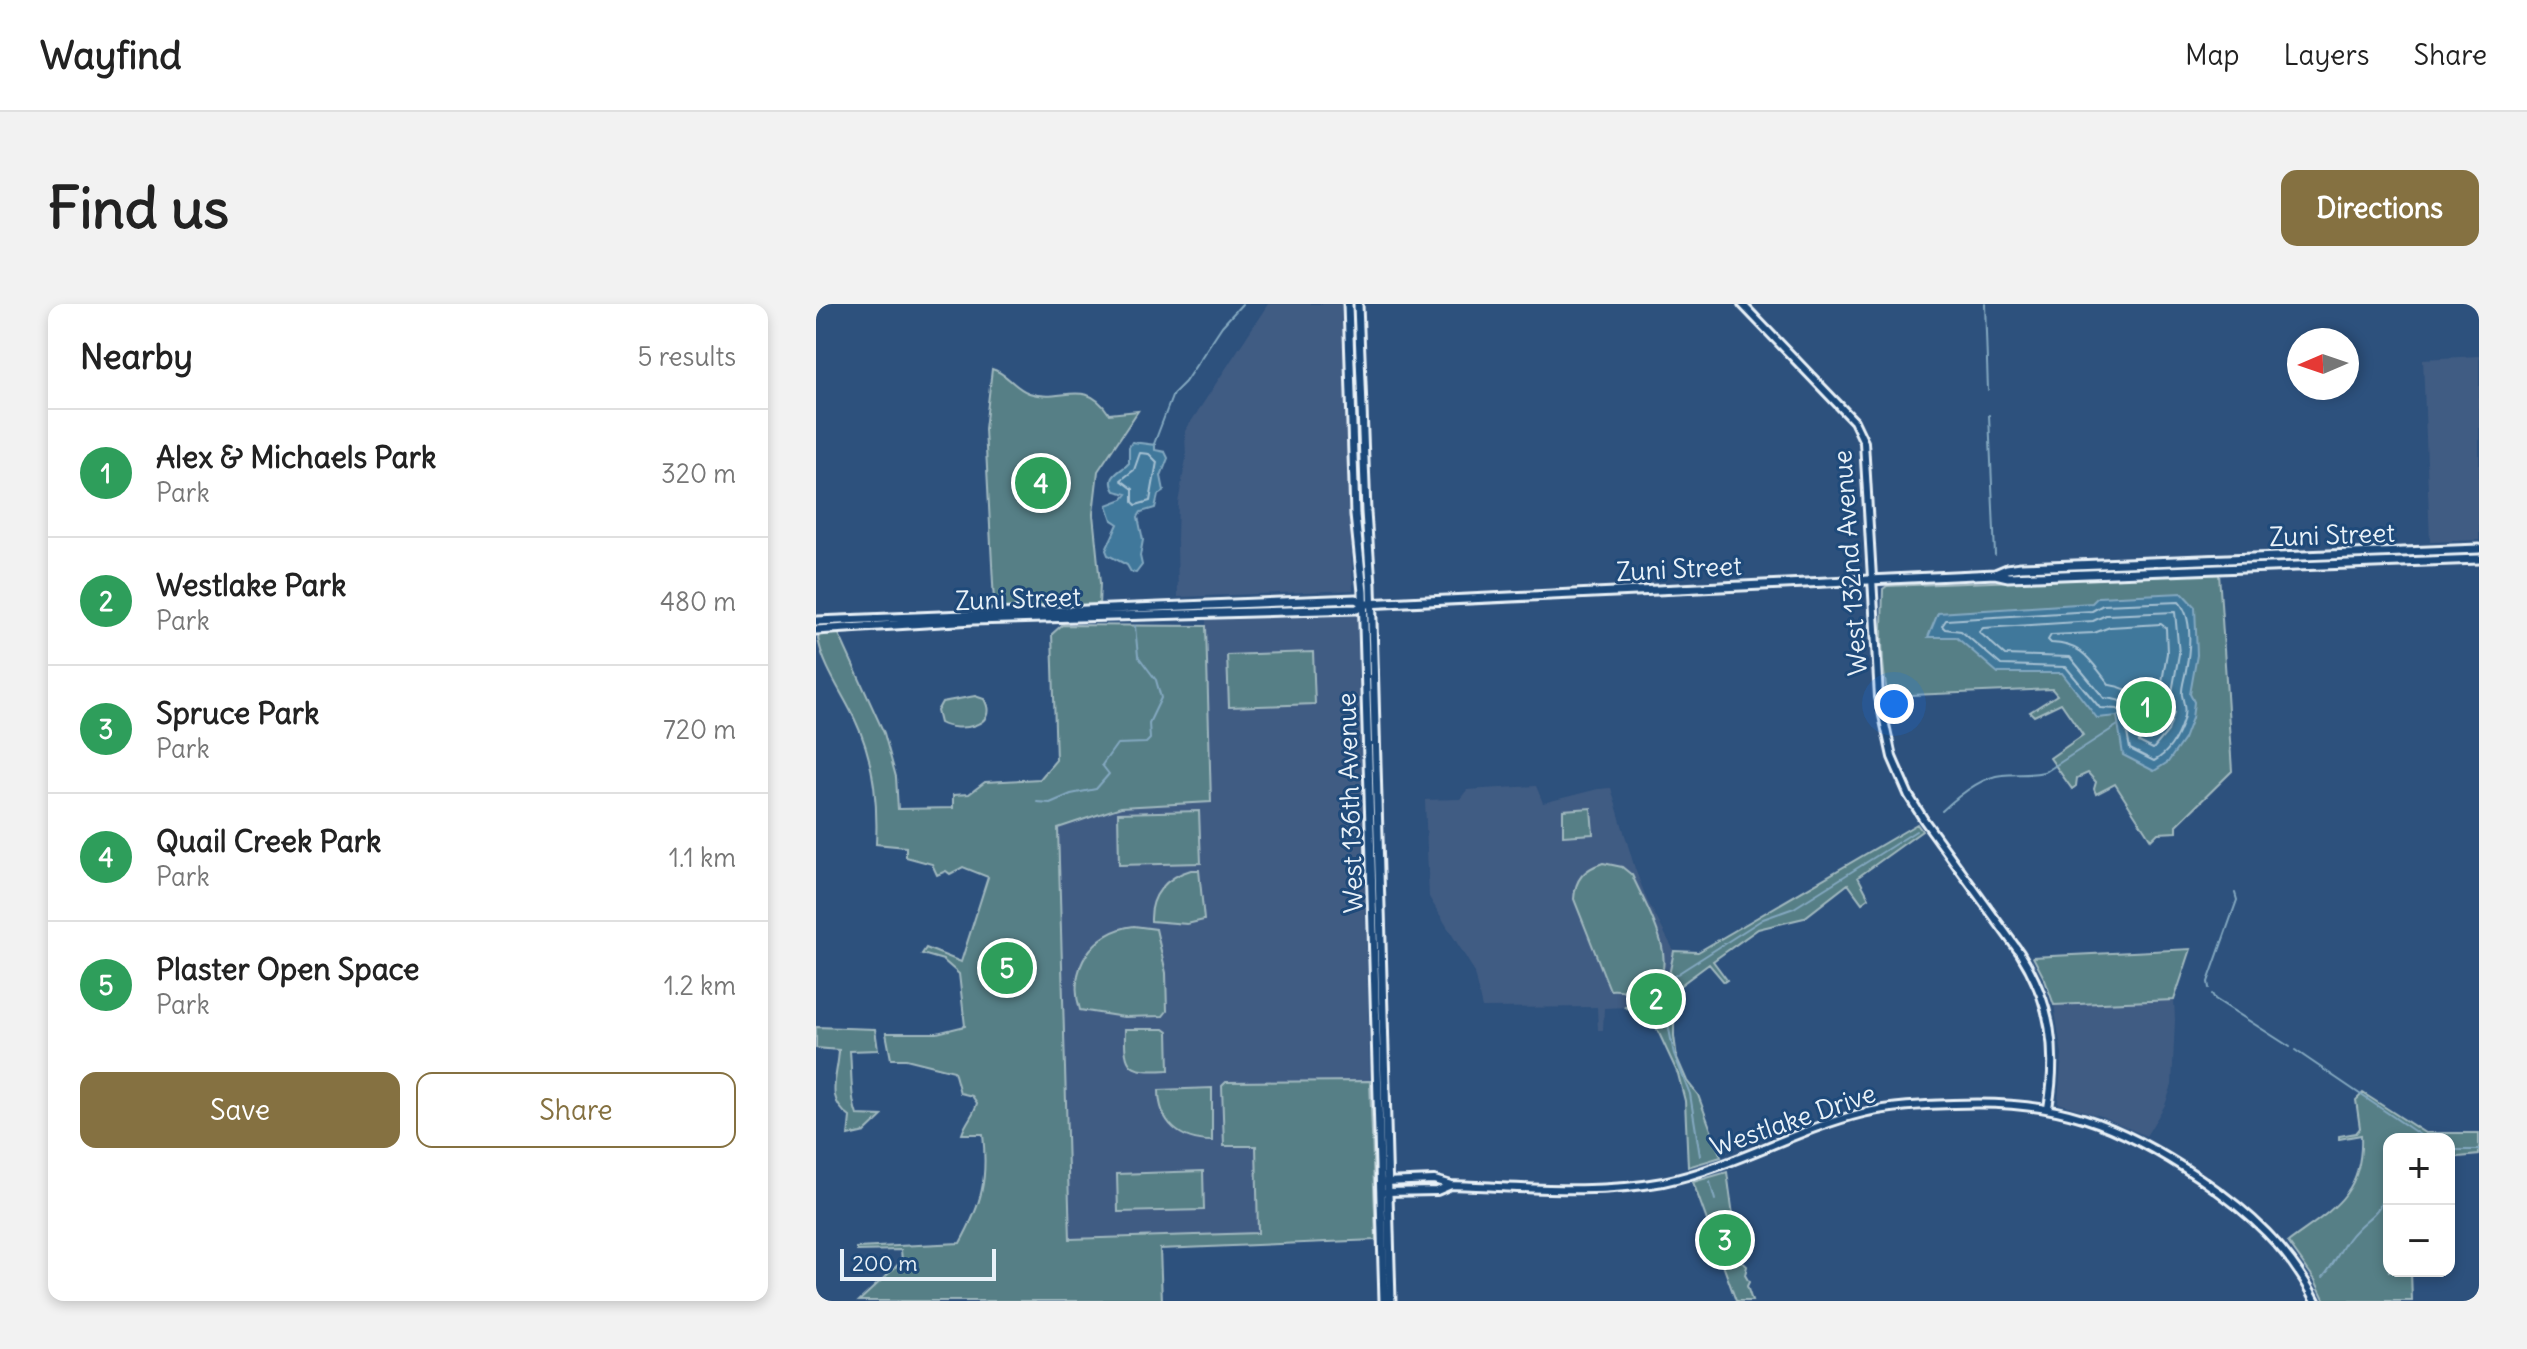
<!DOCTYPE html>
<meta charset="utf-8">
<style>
body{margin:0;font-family:Delius,sans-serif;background:#f2f2f2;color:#222}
.controls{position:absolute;right:24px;bottom:24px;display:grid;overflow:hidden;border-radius:16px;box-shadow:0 4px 12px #0003}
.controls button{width:72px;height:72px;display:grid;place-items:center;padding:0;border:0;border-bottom:2px solid #e0e0e0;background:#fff;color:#222;font:40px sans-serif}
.compass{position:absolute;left:1471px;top:24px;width:72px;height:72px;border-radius:50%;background:#fff;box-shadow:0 4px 12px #0003;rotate:268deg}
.scale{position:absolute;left:24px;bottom:20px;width:156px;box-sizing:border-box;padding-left:8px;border:4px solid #e8f1f8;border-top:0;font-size:22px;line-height:28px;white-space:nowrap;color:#e8f1f8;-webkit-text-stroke:6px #1f4a7a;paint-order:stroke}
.you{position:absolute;left:1078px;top:400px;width:28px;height:28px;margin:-20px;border:6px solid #fff;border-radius:50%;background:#1a73e8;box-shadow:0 0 0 12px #1a73e833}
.badge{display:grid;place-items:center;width:52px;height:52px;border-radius:50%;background:#857141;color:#fff;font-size:26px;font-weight:700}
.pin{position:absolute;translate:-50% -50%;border:4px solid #fff;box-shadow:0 2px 8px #0006}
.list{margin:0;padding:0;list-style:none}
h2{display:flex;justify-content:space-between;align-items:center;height:104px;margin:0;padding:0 32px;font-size:34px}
h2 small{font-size:26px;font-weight:400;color:#767676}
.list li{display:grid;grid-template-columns:52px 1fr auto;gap:24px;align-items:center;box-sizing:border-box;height:128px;padding:0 32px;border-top:2px solid #e0e0e0}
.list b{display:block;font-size:30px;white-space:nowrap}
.list p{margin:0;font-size:26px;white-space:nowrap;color:#767676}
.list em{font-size:26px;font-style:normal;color:#767676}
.actions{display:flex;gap:16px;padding:24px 32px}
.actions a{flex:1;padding:18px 0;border:2px solid #857141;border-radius:16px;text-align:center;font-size:28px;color:#857141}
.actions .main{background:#857141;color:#fff}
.map{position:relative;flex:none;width:1663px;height:997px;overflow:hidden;border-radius:16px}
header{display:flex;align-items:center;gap:48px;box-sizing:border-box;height:112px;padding:0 40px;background:#fff;border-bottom:2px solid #e0e0e0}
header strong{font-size:38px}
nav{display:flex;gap:44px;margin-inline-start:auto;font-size:28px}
.intro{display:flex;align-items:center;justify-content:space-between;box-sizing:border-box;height:192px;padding:0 48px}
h1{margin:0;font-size:56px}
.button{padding:20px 36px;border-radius:16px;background:#857141;color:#fff;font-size:28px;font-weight:700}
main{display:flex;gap:48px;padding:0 48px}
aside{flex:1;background:#fff;border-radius:16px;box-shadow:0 4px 12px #0003}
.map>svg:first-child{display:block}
</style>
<header>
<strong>Wayfind</strong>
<nav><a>Map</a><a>Layers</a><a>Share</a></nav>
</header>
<div class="intro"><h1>Find us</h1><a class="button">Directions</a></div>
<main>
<aside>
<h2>Nearby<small>5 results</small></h2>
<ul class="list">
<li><span class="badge" style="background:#2e9e5b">1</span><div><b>Alex &amp; Michaels Park</b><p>Park</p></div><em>320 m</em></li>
<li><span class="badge" style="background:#2e9e5b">2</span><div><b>Westlake Park</b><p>Park</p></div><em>480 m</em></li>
<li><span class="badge" style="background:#2e9e5b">3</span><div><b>Spruce Park</b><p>Park</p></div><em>720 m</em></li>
<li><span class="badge" style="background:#2e9e5b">4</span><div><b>Quail Creek Park</b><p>Park</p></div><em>1.1 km</em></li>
<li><span class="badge" style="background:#2e9e5b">5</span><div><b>Plaster Open Space</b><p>Park</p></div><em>1.2 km</em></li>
</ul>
<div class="actions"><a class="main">Save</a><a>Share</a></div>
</aside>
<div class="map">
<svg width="1663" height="997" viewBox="0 0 1663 997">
<rect width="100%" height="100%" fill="#2d517d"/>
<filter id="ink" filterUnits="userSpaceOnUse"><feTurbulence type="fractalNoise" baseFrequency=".0125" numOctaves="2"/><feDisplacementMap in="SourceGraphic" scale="16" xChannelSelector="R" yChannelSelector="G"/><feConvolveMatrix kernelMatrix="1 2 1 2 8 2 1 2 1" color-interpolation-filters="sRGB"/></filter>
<g filter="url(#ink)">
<path fill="#415c83" d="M 452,0 L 525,0 L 537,286 L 362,293 L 361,235 L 362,199 L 370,155 L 369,127 Z
M 1663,52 L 1663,236 L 1614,238 L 1607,55 Z
M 541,311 L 554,777 L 410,778 L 406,782 L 408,841 L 440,841 L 442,929 L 254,936 L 242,524 L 305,503 L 395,498 L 390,316 Z
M 720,482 L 727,499 L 782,485 L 795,484 L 819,565 L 831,596 L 858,647 L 852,676 L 809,703 L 788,704 L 787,726 L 782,726 L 781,703 L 666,704 L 657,665 L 613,593 L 609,496 L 644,495 L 651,486 Z
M 1353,695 L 1358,696 L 1359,716 L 1356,781 L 1349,801 L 1330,832 L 1285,812 L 1242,799 L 1246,750 L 1238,701 Z"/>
<path fill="#577f86" stroke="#a0b8bf" stroke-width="2" d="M 176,65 C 191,69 198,84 213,89 C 246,100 268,72 293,110 L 322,107 L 282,167 L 277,210 L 284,279 L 283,302 L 182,306 L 178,299 L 169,125 Z
M 1403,269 L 1416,467 L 1361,521 L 1361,528 L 1342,529 L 1335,536 L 1299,480 L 1280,490 L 1278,485 L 1280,478 L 1272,469 L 1261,474 L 1260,482 L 1256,485 L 1234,454 L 1267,431 L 1245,399 L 1218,412 L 1214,408 L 1241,391 L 1236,385 L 1072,392 C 1064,357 1066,321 1067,285 L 1071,282 Z
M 246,321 L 390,322 L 395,498 L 305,503 L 242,524 L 254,935 L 442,929 L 440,842 L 408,842 L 406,782 L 410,778 L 554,777 L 560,936 L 344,945 L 346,997 L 43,997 L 86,957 L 85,946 L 41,947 L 41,944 L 144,939 C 166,899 172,876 167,830 L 146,830 C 150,817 158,811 161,799 L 156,792 L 144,789 L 138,767 L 90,755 L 75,755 L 70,729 L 121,729 L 149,722 L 143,670 L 127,656 L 106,650 L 110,644 L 145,658 L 172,573 L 147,563 L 134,570 L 130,567 L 121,571 L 116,560 L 90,553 L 90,543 L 60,540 C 62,498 58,456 40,418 C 28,391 7,364 2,334 L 5,330 L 23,330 L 68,429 L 80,473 L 82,505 L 137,504 L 137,491 L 153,490 L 169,478 L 224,475 L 240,456 L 236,330 Z
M 497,348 L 499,400 L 413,403 L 411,351 Z
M 159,392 L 168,395 C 184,423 142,429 124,419 L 121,407 L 126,398 Z
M 775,504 L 777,530 L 747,532 L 747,506 Z
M 383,507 L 385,559 L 303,561 L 302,509 Z
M 1101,520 L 1106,527 L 1042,573 L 1053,594 L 1046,599 L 1032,580 L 988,614 L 942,625 L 897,657 L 911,676 L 908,678 L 893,660 L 858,686 L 858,732 L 861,754 L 871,777 L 882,791 L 905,853 L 872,863 L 869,797 L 862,770 L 836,714 L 809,703 L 852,676 L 858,647 L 882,648 Z
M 787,559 L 806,563 L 816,571 C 828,599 871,666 831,686 C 818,692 807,684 794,686 L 758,595 C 759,575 768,565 787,559 Z
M 375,566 L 383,566 L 388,616 L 371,620 L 335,617 C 334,591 350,573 375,566 Z
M 318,622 L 340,625 L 350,669 L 351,707 L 347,712 L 308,713 L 264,706 C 251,666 276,627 318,622 Z
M 1375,645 L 1358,696 L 1238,701 L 1229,676 L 1217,653 Z
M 0,723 L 59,725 L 62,746 L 34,747 C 36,768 34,792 41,811 L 66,812 L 49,828 L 32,832 L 34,813 C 8,794 22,774 23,746 L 0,744 Z
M 309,725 L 348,725 L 352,728 L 353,766 C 313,768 308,767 309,725 Z
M 396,784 L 396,837 C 364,837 343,819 343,786 Z
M 1547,789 L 1609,829 L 1663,829 L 1663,851 L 1633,854 L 1633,835 L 1573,835 L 1573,900 L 1568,908 L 1573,912 L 1573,967 L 1595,967 L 1596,997 L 1509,997 L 1499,976 L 1472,938 C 1515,906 1548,891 1545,831 L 1523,835 L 1523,832 L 1540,829 L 1544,824 L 1540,796 Z
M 387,867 L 388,906 L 302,908 L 301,870 Z
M 911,868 L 923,955 L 931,962 L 929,971 L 933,978 L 931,982 L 936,997 L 920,997 L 877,878 Z"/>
<path fill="#40789b" stroke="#83a8c0" stroke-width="2" d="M 316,138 L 339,141 L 339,146 L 349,148 L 352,154 L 345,172 L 348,187 L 342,191 L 339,204 L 325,208 L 322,213 L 327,236 L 324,252 L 326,261 L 320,269 L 315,268 L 311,261 L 292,251 L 290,246 L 302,220 L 296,216 L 291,201 L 307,195 L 311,190 L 299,187 C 289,171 305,168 313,159 L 313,143 Z
M 1366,289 L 1379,303 L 1381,351 L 1374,390 L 1378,398 L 1376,414 L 1368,435 L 1352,458 L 1338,467 L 1307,451 L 1301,412 L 1281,414 L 1246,369 L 1182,369 L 1140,333 L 1112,333 L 1122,309 L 1276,299 L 1282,293 Z"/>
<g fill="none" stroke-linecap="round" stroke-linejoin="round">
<path stroke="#a5c1d3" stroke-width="2" d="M 324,149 L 333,150 L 341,158 L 334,197 L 320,201 L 317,198 L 317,185 L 305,176 L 318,166 Z
M 1363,298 C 1377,313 1374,346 1370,366 C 1369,373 1365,384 1366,391 C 1368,401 1370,406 1367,416 C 1362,432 1353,449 1338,457 L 1314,445 L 1307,408 L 1301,405 L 1284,404 L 1250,363 L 1185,361 L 1145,327 L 1129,325 L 1126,322 L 1130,316 L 1276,307 L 1287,301 Z
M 1359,308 L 1363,350 L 1356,388 L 1358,409 L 1352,427 L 1337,445 L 1323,438 C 1318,408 1322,397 1288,394 L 1254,353 L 1189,351 L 1163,328 L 1167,324 L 1277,317 L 1290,311 Z
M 1345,320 L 1350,324 L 1351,349 L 1344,389 L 1347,404 L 1341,421 L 1337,425 L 1333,423 C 1328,397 1320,385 1294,381 C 1274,357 1268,340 1235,339 L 1232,336 L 1235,331 L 1278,329 L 1294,323 Z"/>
<path stroke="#83a8c0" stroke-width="2" d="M 1169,0 L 1172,86
M 1173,111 L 1179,251
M 338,140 L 357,90 L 369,78 L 406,22 L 426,0
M 221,498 L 234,499 L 255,490 L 280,485 L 293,470 L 286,461 L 301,440 L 330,439 L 334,435 L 333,419 L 345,394 L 340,376 L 322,352 L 319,322
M 1126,507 C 1141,493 1165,473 1186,471 C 1202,469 1216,472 1231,467 L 1302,421
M 1393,684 L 1392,678 L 1421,596 L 1419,589
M 1396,690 L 1399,695 L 1474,743
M 826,693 L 839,692
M 1479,746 L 1607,833
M 1633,846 L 1663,846
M 884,852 L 874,790 L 858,750 L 849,705 L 841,692 L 855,674 L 947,615 L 978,604 L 1100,527
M 894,878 L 899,896
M 1507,973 C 1518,961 1523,947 1532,935 C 1552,909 1562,917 1573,879"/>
<g stroke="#e8f1f8" stroke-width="12">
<path id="minor" d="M 926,0 L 1038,117 L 1048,138 L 1063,393 L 1076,453 L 1093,492 L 1108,516 L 1204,649 C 1235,698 1242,747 1232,804
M 569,878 L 618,876 L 635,881 C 705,883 778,891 847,878 C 916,864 978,826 1047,809 C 1076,802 1106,801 1137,800 C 1239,795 1301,818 1385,875 C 1433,908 1473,944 1500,997
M 569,888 L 621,887 L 635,881"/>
</g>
<g stroke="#e8f1f8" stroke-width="13">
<path id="major" d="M 532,0 L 539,211 L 547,288 L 568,997
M 542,0 L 550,208 L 555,281 L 575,997
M 1179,270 L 1191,265 L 1205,263 L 1663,245
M 0,317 L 540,295 L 548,300
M 0,326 L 157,316 L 541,305 L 548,300 L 1179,270 L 1192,273 L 1663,255"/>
</g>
<use href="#minor" stroke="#1f4a7a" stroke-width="6"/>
<use href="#major" stroke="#1f4a7a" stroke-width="7"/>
</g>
</g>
<g text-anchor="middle" stroke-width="6" stroke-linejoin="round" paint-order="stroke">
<g font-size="26" fill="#e8f1f8" stroke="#1f4a7a">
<text transform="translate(1516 231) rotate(-2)" y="9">Zuni Street</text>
<text transform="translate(1034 259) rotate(-94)" y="9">West 132nd Avenue</text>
<text transform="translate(863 265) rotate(-3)" y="9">Zuni Street</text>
<text transform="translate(202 295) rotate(-2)" y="9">Zuni Street</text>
<text transform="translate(534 499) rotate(-92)" y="9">West 136th Avenue</text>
<text transform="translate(977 816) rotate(-19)" y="9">Westlake Drive</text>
</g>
</g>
</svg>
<div class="controls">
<button>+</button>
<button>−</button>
</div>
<svg class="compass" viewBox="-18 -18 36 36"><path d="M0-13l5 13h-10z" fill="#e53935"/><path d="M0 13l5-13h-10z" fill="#767676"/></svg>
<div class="scale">200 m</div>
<div class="you"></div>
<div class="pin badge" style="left:1330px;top:403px;background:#2e9e5b">1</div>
<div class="pin badge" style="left:840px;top:695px;background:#2e9e5b">2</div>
<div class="pin badge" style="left:909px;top:936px;background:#2e9e5b">3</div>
<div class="pin badge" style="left:225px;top:179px;background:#2e9e5b">4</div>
<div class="pin badge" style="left:191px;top:664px;background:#2e9e5b">5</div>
</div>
</main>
